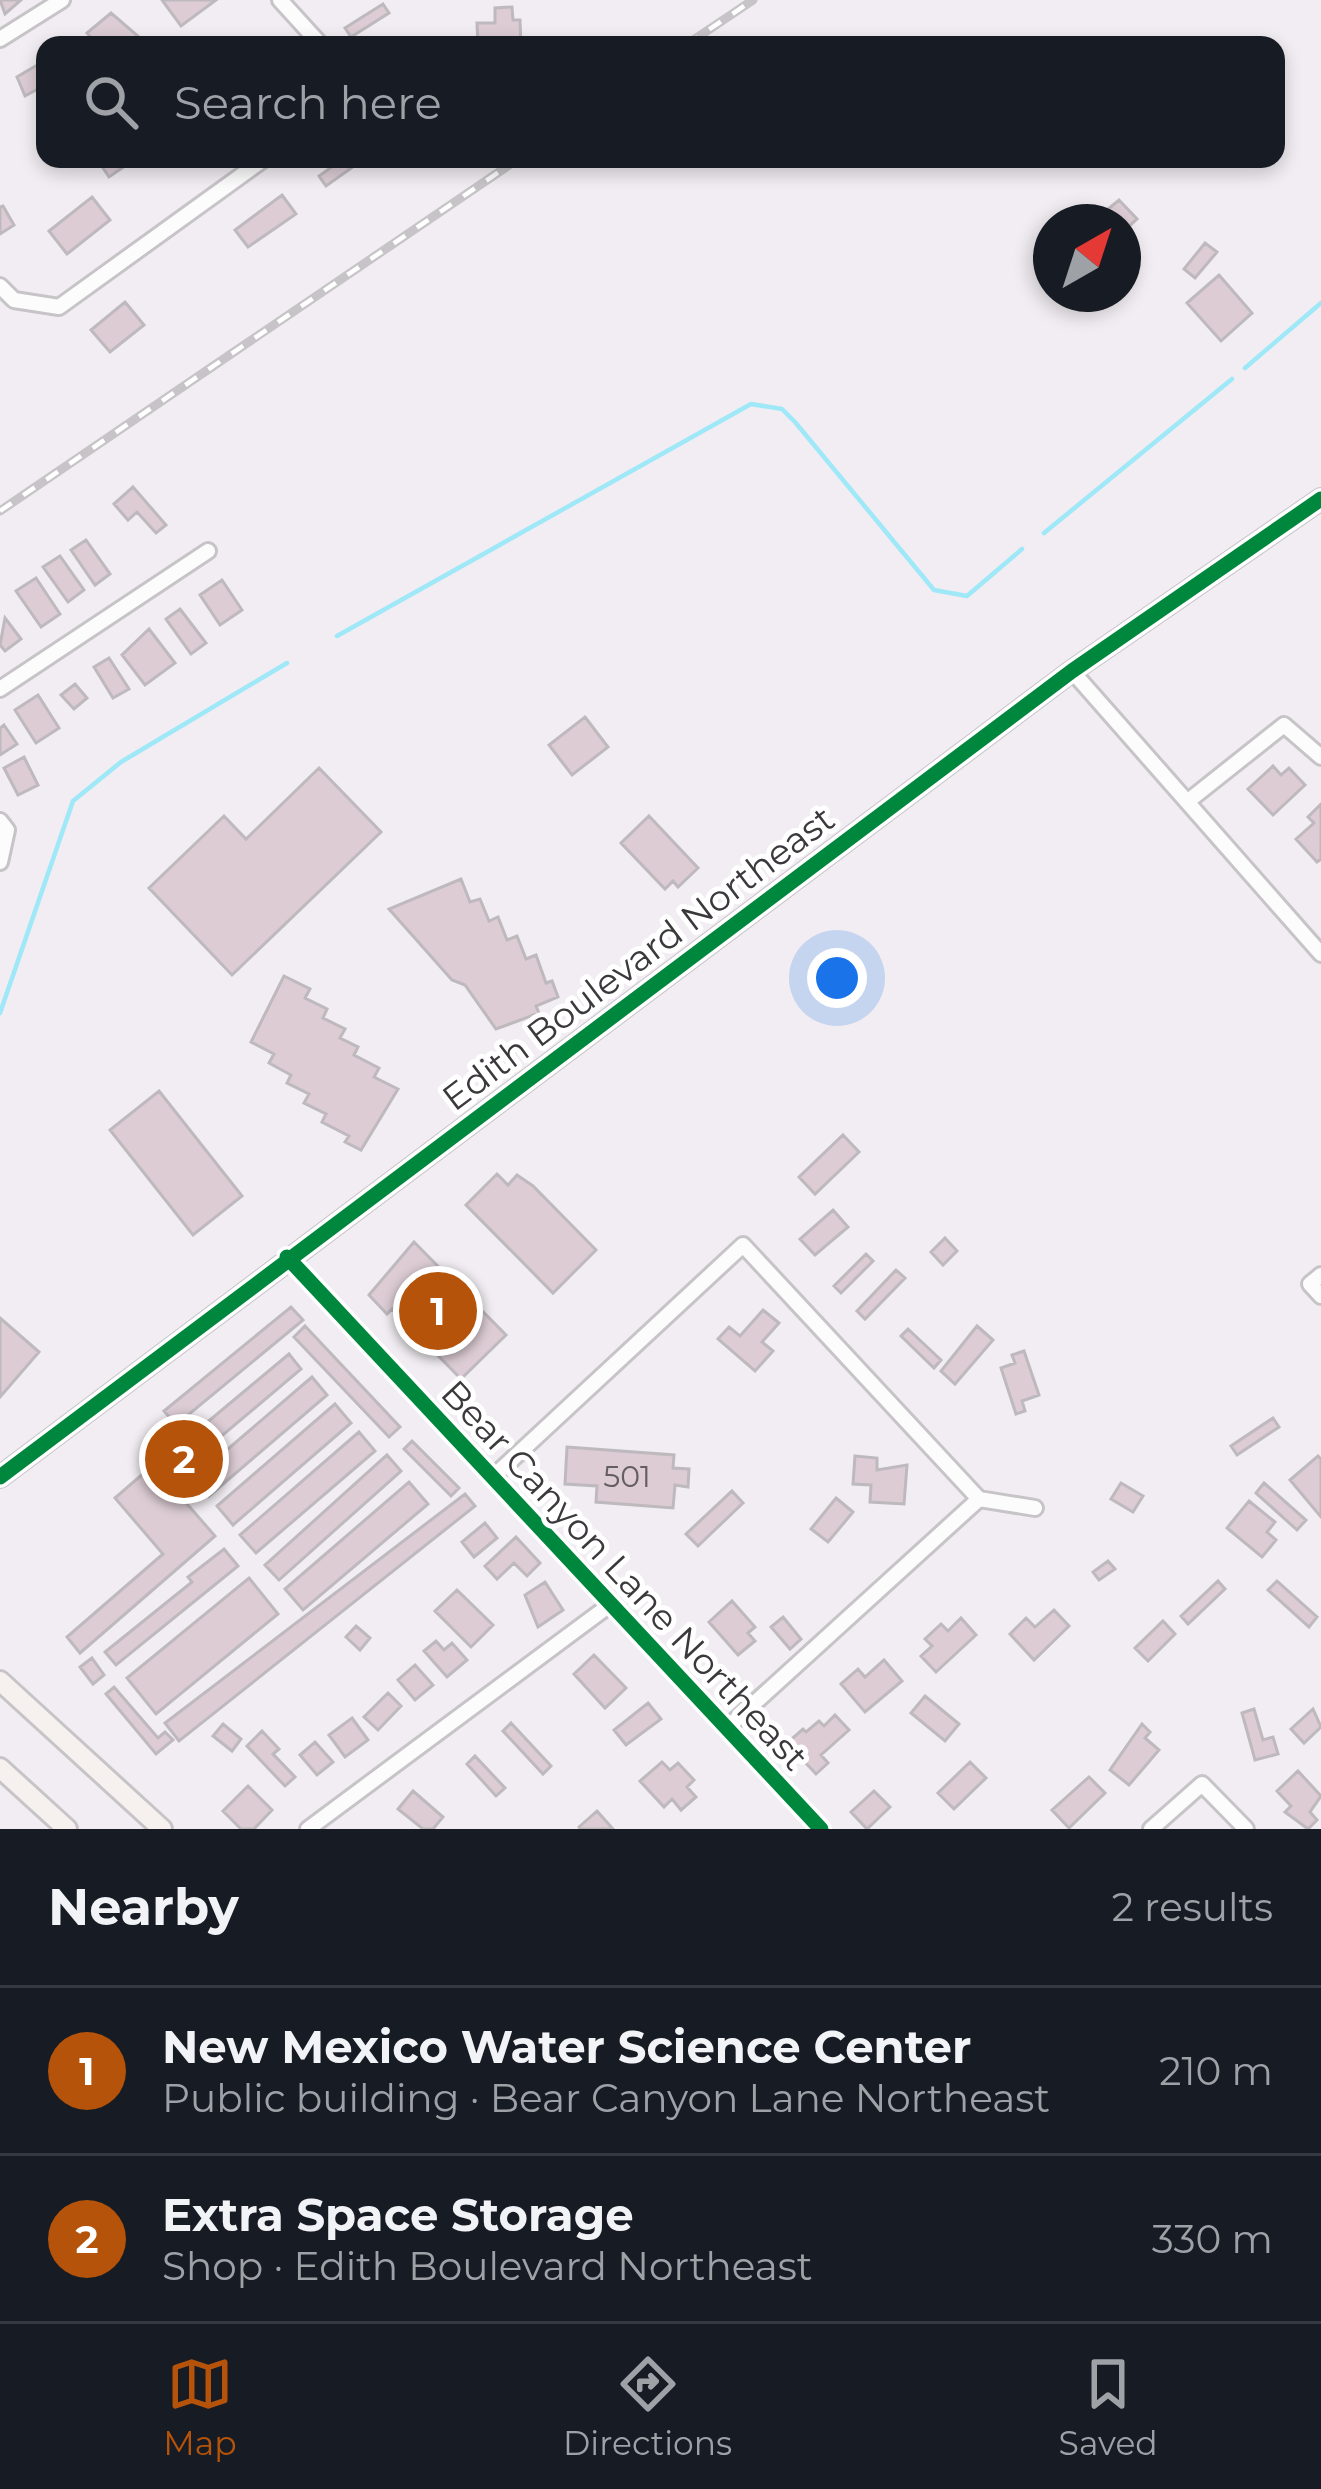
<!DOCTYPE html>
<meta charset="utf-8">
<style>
body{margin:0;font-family:Montserrat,sans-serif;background:#242831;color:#f1f3f6}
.compass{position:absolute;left:1033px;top:204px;width:108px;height:108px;border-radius:50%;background:#171b24;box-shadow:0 6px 18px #0003;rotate:39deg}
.you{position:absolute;left:837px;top:978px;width:42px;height:42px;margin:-30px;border:9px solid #fff;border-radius:50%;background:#1a73e8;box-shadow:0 0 0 18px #1a73e833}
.badge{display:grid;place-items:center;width:78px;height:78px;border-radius:50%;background:#b45309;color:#fff;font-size:39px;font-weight:700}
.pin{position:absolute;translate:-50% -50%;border:6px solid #fff;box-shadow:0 3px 12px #0006}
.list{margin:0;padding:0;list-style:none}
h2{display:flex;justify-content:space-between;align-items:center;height:156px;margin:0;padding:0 48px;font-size:51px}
h2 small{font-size:39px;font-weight:400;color:#9ea1a6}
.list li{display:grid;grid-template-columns:78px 1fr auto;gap:36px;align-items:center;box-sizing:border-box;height:168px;padding:0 48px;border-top:3px solid #363941}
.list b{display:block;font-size:45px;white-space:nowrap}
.list p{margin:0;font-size:39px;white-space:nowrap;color:#9ea1a6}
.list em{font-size:39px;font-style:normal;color:#9ea1a6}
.icon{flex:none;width:66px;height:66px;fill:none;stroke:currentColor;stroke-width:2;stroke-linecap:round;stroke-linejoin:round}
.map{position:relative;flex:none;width:1321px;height:1829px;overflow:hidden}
.search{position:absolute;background:#171b24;box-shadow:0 6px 18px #0003;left:36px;right:36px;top:36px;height:132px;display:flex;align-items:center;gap:30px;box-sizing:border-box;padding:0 42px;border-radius:24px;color:#9ea1a6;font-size:45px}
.sheet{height:492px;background:#171b24}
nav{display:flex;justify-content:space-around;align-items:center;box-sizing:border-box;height:168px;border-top:3px solid #363941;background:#171b24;font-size:33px;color:#9ea1a6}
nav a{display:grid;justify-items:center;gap:6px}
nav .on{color:#b45309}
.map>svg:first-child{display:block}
</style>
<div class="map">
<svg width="1321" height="1829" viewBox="0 0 1321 1829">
<rect width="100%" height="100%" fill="#f1edf2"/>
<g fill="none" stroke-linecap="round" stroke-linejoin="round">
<path stroke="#9ee8f8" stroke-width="4.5" d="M 1245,368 L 1321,303
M 1044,533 L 1232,379
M 337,636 L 751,404 L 782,409 L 795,422 L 934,590 L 967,596 L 1022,549
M 0,1013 L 73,801 L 121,762 L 287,663"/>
</g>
<path fill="#ddccd4" stroke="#beb9bd" stroke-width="3" d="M 0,0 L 21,0 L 5,14 Z
M 162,0 L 216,0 L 181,26 Z
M 383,4 L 389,13 L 351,37 L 345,28 Z
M 512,7 L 513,20 L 520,20 L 521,45 L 478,45 L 477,23 L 495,23 L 495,8 Z
M 111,13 L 139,37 L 130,45 L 97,45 L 87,33 Z
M 39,64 L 45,85 L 25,96 L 17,77 Z
M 116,159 L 135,159 L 109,177 L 103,168 Z
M 343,159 L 364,159 L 326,186 L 319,176 Z
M 282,195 L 296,214 L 248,247 L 235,230 Z
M 92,197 L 110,220 L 67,254 L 49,231 Z
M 1119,200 L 1137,219 L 1125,230 L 1107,210 Z
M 3,206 L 14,225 L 0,234 L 0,207 Z
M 1205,243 L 1217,252 L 1195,278 L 1184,269 Z
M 1219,275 L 1252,313 L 1221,341 L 1187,303 Z
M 125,302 L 144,325 L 110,352 L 91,330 Z
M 133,487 L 166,525 L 156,533 L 137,512 L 128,520 L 114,504 Z
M 86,540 L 110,574 L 95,585 L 71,550 Z
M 60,556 L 84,590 L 68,602 L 43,567 Z
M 36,578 L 60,614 L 41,627 L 16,591 Z
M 222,580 L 242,610 L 220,625 L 200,595 Z
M 180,609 L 206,643 L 191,654 L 166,619 Z
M 5,618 L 21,639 L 5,651 L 0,645 Z
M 149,629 L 175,663 L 145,685 L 122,655 Z
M 109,658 L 129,689 L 113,698 L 94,667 Z
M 75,684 L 87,698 L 74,709 L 61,695 Z
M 38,695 L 59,728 L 36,743 L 15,710 Z
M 585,717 L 608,747 L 572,775 L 549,745 Z
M 4,725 L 17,744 L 0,755 L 0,728 Z
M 24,757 L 38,785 L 18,795 L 4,768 Z
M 1273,766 L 1281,775 L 1289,768 L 1305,785 L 1273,815 L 1248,789 Z
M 319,768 L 381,832 L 232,975 L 149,888 L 224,816 L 246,839 Z
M 1321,804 L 1321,859 L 1317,862 L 1296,839 L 1314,823 L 1308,817 Z
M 649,816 L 698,868 L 678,887 L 673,881 L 665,889 L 621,843 Z
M 461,879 L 470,902 L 480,899 L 489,921 L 498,917 L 507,940 L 517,936 L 526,959 L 536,955 L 546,983 L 552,981 L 558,997 L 536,1006 L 539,1013 L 496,1029 L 465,985 L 452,980 L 389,909 Z
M 284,976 L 310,989 L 305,998 L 327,1009 L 323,1018 L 345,1029 L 340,1038 L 358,1047 L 354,1055 L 379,1068 L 374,1077 L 398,1089 L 361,1150 L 345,1142 L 349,1136 L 322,1122 L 326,1114 L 304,1103 L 309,1094 L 287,1083 L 291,1075 L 269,1063 L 274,1054 L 251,1042 Z
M 159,1091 L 242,1196 L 193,1235 L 110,1130 Z
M 843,1135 L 859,1152 L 815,1194 L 799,1177 Z
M 497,1174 L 508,1185 L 517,1175 L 533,1186 L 596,1250 L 553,1293 L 466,1205 Z
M 833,1210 L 848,1227 L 815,1255 L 800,1239 Z
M 945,1238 L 957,1251 L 943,1265 L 931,1252 Z
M 414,1242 L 506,1335 L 461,1379 L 392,1309 L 387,1314 L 369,1295 Z
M 866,1254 L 873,1261 L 841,1293 L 834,1286 Z
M 896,1270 L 905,1278 L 865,1319 L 857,1311 Z
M 291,1307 L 303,1320 L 176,1425 L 164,1411 Z
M 763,1310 L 779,1323 L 762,1342 L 773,1351 L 755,1371 L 718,1339 L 729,1327 L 740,1336 Z
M 0,1318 L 39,1352 L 0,1397 Z
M 305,1326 L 400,1427 L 389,1437 L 294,1337 Z
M 977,1326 L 993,1340 L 955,1384 L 941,1371 Z
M 908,1329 L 941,1360 L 934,1368 L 901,1336 Z
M 1024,1351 L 1039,1395 L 1022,1401 L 1025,1411 L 1016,1414 L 1001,1368 L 1015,1363 L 1012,1355 Z
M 289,1354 L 301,1369 L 211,1445 L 198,1430 Z
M 312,1377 L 327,1395 L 209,1496 L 194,1478 Z
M 335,1404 L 351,1423 L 233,1525 L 217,1506 Z
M 1273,1418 L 1279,1427 L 1237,1455 L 1231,1446 Z
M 359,1432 L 375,1451 L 256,1553 L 240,1535 Z
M 412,1441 L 459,1488 L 451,1496 L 404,1449 Z
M 567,1447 L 674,1455 L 673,1468 L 689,1469 L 688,1487 L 675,1485 L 673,1508 L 596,1502 L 597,1486 L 565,1484 Z
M 387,1455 L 401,1471 L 279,1580 L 265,1565 Z
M 855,1456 L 877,1458 L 877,1470 L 907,1465 L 904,1504 L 870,1502 L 871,1485 L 853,1484 Z
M 1318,1456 L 1321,1459 L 1321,1517 L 1290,1480 Z
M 153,1465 L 215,1536 L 80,1653 L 67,1637 L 163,1554 L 115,1498 Z
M 409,1482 L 428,1504 L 303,1610 L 285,1589 Z
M 1121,1483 L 1143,1496 L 1133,1512 L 1111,1499 Z
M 1264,1483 L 1306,1520 L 1297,1530 L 1256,1493 Z
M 732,1491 L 743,1503 L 698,1546 L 686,1534 Z
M 465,1494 L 475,1506 L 179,1741 L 165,1723 Z
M 836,1498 L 853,1512 L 828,1542 L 811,1529 Z
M 1249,1501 L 1275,1522 L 1267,1532 L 1276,1540 L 1262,1557 L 1227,1528 Z
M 485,1523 L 497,1538 L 474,1557 L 462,1542 Z
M 516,1537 L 540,1563 L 527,1576 L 514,1563 L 497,1579 L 485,1566 Z
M 224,1549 L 238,1566 L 116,1665 L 105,1652 L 192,1582 L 188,1577 Z
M 1108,1561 L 1115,1569 L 1099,1580 L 1093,1572 Z
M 249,1578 L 278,1614 L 156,1714 L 127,1678 Z
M 1218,1581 L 1225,1589 L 1188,1624 L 1181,1616 Z
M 1277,1581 L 1317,1617 L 1309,1627 L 1268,1590 Z
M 545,1582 L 563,1610 L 538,1627 L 525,1595 Z
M 457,1590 L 493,1625 L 471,1647 L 435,1611 Z
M 732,1601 L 755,1627 L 748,1633 L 755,1641 L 738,1655 L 709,1622 Z
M 1054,1610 L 1069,1626 L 1034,1660 L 1010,1634 L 1026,1618 L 1035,1627 Z
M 783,1617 L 801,1639 L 790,1649 L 771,1627 Z
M 961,1618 L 976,1635 L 936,1672 L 921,1656 L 932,1646 L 925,1639 L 941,1624 L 948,1631 Z
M 1163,1621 L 1175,1634 L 1148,1661 L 1135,1648 Z
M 356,1626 L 370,1638 L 360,1650 L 346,1637 Z
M 436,1641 L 444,1650 L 452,1643 L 467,1660 L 447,1677 L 424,1651 Z
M 594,1655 L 626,1688 L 605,1708 L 574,1674 Z
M 92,1658 L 104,1675 L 93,1684 L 80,1667 Z
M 884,1660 L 902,1681 L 865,1712 L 841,1684 L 858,1669 L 865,1677 Z
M 415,1665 L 433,1685 L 415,1700 L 398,1680 Z
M 114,1687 L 158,1738 L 165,1732 L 173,1740 L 156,1754 L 106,1694 Z
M 388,1693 L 401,1706 L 378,1730 L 364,1717 Z
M 925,1696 L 959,1724 L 945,1741 L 911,1713 Z
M 648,1703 L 661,1719 L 626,1745 L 614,1730 Z
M 1254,1709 L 1263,1740 L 1273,1737 L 1278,1754 L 1255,1760 L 1242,1713 Z
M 1313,1709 L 1321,1727 L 1304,1743 L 1291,1729 Z
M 835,1715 L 849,1730 L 821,1755 L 828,1763 L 816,1774 L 787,1743 L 803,1729 L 806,1732 L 819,1721 L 824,1726 Z
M 352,1718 L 368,1740 L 345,1757 L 329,1735 Z
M 511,1723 L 551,1766 L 543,1774 L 503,1731 Z
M 223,1724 L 241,1739 L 232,1751 L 213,1736 Z
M 1142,1724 L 1150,1732 L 1145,1738 L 1159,1750 L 1129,1785 L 1110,1770 Z
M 262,1731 L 279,1749 L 273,1754 L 295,1777 L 285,1786 L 247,1746 Z
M 315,1742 L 333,1762 L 317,1775 L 300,1755 Z
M 475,1756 L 505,1788 L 496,1796 L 467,1764 Z
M 662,1762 L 670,1770 L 678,1763 L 694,1780 L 687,1787 L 696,1797 L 681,1810 L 672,1799 L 664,1807 L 640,1781 Z
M 970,1762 L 986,1778 L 954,1809 L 938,1793 Z
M 1298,1771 L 1321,1796 L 1310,1812 L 1317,1820 L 1308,1829 L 1285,1812 L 1291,1806 L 1277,1791 Z
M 1089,1777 L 1105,1793 L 1069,1828 L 1052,1810 Z
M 248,1786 L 272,1810 L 254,1829 L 241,1829 L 223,1811 Z
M 413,1791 L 443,1817 L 433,1829 L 423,1829 L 398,1809 Z
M 874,1791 L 890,1807 L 867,1829 L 851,1812 Z
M 597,1811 L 613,1829 L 580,1829 L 579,1827 Z"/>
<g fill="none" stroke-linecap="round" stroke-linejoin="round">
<g stroke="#c7c4c8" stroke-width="20">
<path id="street" d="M 280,0 L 321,45
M 0,39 L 62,0
M 0,286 L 14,300 L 59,307 L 264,159
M 1072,671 L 1321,954
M 0,689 L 208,551
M 1187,802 L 1284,725 L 1321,757
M 0,821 L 7,830 L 0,862
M 287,1257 L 821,1829
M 1321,1275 L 1310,1284 L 1321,1296
M 493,1477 L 743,1245 L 979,1499
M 727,1728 L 979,1499 L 1035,1508
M 308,1829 L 611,1604
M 1151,1829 L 1202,1784 L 1246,1829"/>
</g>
<g stroke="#c7c4c8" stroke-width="24">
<path id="secondary" d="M 0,1477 L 1072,671 L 1321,499
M 0,1681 L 162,1829
M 0,1768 L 67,1829"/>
</g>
<use href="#street" stroke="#fdfcfd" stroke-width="14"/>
<use href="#secondary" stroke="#f6f1ef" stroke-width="18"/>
<g stroke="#c6c4c6" stroke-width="9">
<path id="rail" d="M 686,45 L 753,0
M 0,511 L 518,159"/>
</g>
<use href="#rail" stroke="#fff" stroke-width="4.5" stroke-dasharray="14" stroke-linecap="butt"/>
<g stroke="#fff" stroke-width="22">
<path id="cycleway" d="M 287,1257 L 821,1829
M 0,1477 L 1072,671 L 1321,499"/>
</g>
<use href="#cycleway" stroke="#00873e" stroke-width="15"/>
</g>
<g text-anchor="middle" stroke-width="10" stroke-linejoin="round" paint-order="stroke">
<g font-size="30" fill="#645e63">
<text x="627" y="1487">501</text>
</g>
<g font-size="36" fill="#3c393d" stroke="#fff">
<text transform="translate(638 958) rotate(-37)" y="13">Edith Boulevard Northeast</text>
<text transform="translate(625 1575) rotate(47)" y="13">Bear Canyon Lane Northeast</text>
</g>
</g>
</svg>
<svg class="compass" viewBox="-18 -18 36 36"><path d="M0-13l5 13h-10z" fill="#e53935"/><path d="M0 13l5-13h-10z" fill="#9ea1a6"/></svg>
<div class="you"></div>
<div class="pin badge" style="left:438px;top:1311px">1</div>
<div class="pin badge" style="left:184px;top:1459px">2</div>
<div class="search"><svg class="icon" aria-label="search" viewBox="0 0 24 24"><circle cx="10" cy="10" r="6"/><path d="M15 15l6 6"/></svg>Search here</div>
</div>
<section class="sheet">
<h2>Nearby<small>2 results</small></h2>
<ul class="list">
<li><span class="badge">1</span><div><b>New Mexico Water Science Center</b><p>Public building · Bear Canyon Lane Northeast</p></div><em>210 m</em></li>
<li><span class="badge">2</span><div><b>Extra Space Storage</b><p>Shop · Edith Boulevard Northeast</p></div><em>330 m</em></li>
</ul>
</section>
<nav>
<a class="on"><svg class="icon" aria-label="map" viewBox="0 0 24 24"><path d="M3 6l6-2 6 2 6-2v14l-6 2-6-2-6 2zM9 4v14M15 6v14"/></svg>Map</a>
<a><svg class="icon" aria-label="directions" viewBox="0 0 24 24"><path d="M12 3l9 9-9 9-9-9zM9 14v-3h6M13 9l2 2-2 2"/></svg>Directions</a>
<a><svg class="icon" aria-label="saved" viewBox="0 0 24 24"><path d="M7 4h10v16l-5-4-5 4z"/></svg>Saved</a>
</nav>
